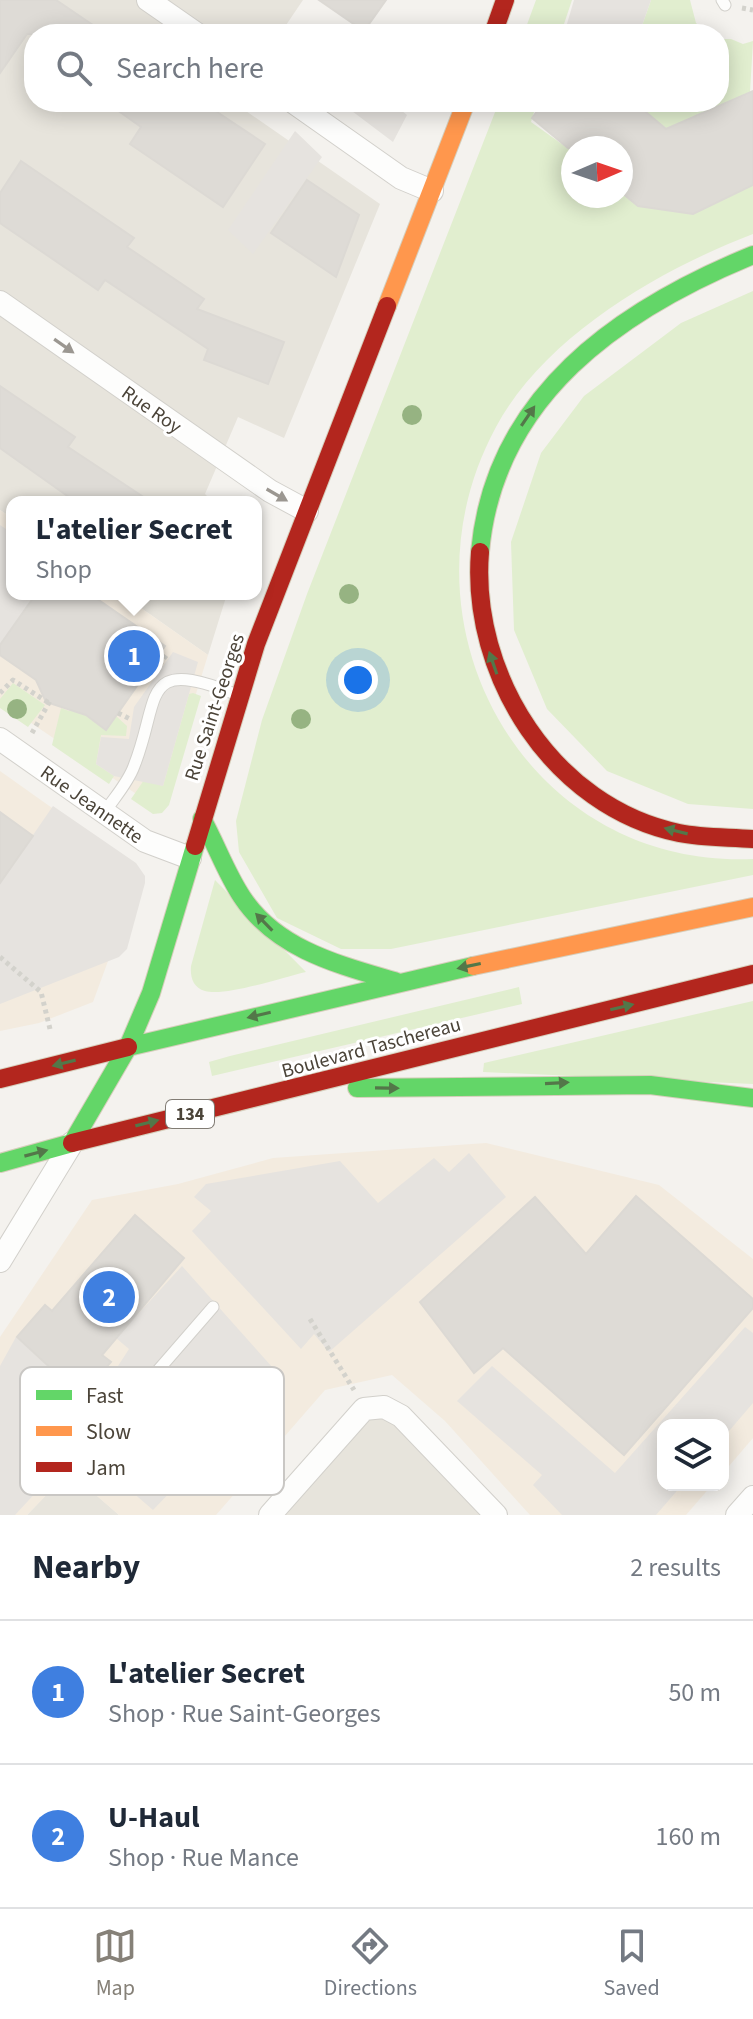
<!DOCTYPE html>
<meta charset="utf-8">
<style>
body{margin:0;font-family:"Source Sans 3",sans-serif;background:#f2f2f3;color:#1f2937}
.controls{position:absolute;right:24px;bottom:24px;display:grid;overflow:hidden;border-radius:16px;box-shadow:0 4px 20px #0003}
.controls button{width:72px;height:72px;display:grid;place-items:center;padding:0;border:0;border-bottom:2px solid #e0e1e3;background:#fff;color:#1f2937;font:40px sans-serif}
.compass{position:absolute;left:561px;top:136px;width:72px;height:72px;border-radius:50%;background:#fff;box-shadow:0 4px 20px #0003;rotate:88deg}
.you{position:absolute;left:358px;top:680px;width:28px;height:28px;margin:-20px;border:6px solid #fff;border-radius:50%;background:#1a73e8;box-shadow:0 0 0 12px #1a73e833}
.badge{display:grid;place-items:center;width:52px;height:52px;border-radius:50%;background:#868178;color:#fff;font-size:26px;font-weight:700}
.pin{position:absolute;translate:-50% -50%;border:4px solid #fff;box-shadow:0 2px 8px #0006}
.popup{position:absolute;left:6px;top:496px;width:256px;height:104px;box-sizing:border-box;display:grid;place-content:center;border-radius:16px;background:#fff;filter:drop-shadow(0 2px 6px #0005);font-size:26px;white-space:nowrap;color:#747a83}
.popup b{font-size:30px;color:#1f2937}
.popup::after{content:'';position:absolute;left:50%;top:100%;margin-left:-16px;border:16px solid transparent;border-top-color:#fff}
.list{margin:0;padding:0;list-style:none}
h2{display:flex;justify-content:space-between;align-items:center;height:104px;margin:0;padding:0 32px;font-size:34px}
h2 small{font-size:26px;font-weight:400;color:#747a83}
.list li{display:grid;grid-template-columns:52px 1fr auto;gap:24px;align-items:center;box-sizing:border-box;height:144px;padding:0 32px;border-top:2px solid #e0e1e3}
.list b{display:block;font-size:30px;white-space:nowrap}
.list p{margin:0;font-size:26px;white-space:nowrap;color:#747a83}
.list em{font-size:26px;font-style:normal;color:#747a83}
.icon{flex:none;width:44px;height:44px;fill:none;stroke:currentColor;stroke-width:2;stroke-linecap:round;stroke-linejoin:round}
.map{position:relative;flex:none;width:753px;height:1515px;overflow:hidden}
.search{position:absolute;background:#fff;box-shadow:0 4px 20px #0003;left:24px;right:24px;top:24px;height:88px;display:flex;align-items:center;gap:20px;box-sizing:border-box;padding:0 28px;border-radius:32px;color:#747a83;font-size:30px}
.sheet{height:392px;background:#fff}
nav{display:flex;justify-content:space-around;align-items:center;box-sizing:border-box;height:112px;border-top:2px solid #e0e1e3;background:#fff;font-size:22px;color:#747a83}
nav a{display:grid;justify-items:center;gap:4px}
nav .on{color:#868178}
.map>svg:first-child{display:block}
</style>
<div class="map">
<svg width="753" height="1515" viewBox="0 0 753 1515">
<rect width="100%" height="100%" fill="#f4f2ee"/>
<path fill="#e7e4dc" d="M 0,0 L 303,0 L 280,34 L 34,34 L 34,102 L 233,102 L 380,204 L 284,438 L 238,417 L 205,494 L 213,502 L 12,502 L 12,518 L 0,510 Z
M 121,594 L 227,594 L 208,655 Z
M 384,1407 L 496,1515 L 270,1515 L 364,1409 Z
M 69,1471 L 119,1515 L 27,1515 Z"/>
<path fill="#f3ebdf" d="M 0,510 L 12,518 L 12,594 L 121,594 L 208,655 L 160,810 L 0,702 Z
M 0,771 L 141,871 L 93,1002 L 39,1023 L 0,1031 Z
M 486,1143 L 659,1185 L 753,1259 L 753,1438 L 723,1473 L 723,1425 L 663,1425 L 663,1485 L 712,1485 L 686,1515 L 530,1515 L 445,1421 L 392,1375 L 325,1390 L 216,1515 L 119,1515 L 69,1472 L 27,1515 L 0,1515 L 0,1337 L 92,1200 L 178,1184 L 273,1158 Z"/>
<path fill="#e1eecf" d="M 536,0 L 572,0 L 563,27 L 556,25 L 552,34 L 525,30 Z
M 651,0 L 690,0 L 696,23 L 707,34 L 639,34 Z
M 719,39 L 731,39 L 743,44 L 753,41 L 750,92 L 667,130 L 634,102 L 719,102 Z
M 499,102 L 537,102 L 531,122 L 573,152 L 573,196 L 621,196 L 621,192 L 638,206 L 693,214 L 753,185 L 753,234 C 659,270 545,336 496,427 C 390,622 524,869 753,859 L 753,875 L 391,949 L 341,949 L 277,918 L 239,852 L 236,821 L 262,720 L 307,594 Z
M 753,291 L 753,809 L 688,804 L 607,771 L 547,709 L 514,630 L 511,542 L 541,453 L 584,396 L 681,323 Z
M 13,683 L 45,705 L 28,727 L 0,708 L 0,699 Z
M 193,693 L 201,696 L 169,805 L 162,813 L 153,814 L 131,799 L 144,780 L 163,786 L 189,694 Z
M 73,706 L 106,730 L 116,716 L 127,726 L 126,736 L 101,735 L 96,764 L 114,776 L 109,784 L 52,745 L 61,708 L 69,711 Z
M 215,880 L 306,972 C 284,977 225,997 205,991 C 193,988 190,977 191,966 Z
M 519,987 L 522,1004 L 212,1076 L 209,1062 L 230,1056 Z
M 753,1001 L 753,1084 L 483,1072 L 484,1063 Z"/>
<path fill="#e6e3df" d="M 574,0 L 651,0 L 639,34 L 564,34 Z
M 340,102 L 391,102 L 407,115 L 393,142 Z
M 295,131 L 322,157 L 253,254 L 228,230 Z
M 0,525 L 12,533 L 12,594 L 36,594 L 0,645 Z
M 173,652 L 198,662 L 163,786 L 114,776 L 96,764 L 101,737 L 129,739 L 134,707 Z
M 53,806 L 136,863 L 145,876 L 145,883 L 127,949 L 119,957 L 0,1004 L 0,883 Z
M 469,1153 L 506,1197 L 329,1352 L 314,1334 L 301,1349 L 192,1231 L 211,1211 L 194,1197 L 206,1184 L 340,1161 L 378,1203 L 434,1158 L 449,1172 Z
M 182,1266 L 281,1377 L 153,1510 L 79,1446 L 15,1515 L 0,1515 L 0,1366 L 16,1337 L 56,1373 L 49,1382 L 74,1404 L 87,1390 L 104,1405 L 130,1377 L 118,1366 L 129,1349 L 116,1338 Z
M 745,1327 L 753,1333 L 753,1403 L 723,1438 L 723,1425 L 663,1425 L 663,1485 L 682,1485 L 656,1515 L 562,1515 L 533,1485 L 542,1475 L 457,1401 L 492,1366 L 615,1473 Z"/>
<path fill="#dedbd6" stroke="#dcd9d4" stroke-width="2" d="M 0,0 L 56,0 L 106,34 L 27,34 L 0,73 Z
M 319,0 L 386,0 L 364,31 Z
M 753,91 L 753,185 L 693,214 L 638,206 L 621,192 L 621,148 L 568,148 L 532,118 L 544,102 L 634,102 L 666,129 Z
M 106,102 L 202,102 L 265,144 L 223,207 L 130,144 L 141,127 Z
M 21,161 L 134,238 L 127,247 L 204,299 L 197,309 L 284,342 L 268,384 L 204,360 L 208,349 L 105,280 L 98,290 L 0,223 L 0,193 Z
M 307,180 L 359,215 L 336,277 L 271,233 Z
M 0,386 L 75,437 L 68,447 L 151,502 L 76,502 L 0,448 Z
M 36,594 L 90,594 L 165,646 L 106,730 L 86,715 L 46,702 L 36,680 L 0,655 L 0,645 Z
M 0,812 L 33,836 L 0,883 Z
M 636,1196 L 753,1299 L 753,1308 L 624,1455 L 503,1348 L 474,1373 L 420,1302 L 535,1197 L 586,1254 Z
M 135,1215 L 184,1258 L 102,1355 L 111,1362 L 74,1404 L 49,1381 L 56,1373 L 17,1337 L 45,1305 L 52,1311 Z"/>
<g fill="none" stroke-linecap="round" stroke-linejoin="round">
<g stroke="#d2d0cb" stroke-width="13">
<path id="lane" d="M 722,0 L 725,5
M 104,813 C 114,798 128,783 134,766 C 161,699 139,655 235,694
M 94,1444 L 213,1307"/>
</g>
<g stroke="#d2d0cb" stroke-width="24">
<path id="street" d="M 148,0 L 197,34
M 293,102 L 401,178 L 432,191
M 0,302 L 270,491 L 307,511
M 0,739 L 145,841 L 190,858
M 0,1261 L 72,1143
M 270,1515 L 364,1409 L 384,1407 L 401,1416 L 496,1515
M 737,1515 L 753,1497"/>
</g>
<g stroke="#d6cebb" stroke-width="20">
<path id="fast" d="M 480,552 C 494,396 619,310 753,255
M 202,819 C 216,844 226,873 242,897 C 277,950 340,965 397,982
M 128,1047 L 473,966
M 357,1088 L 650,1085 L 753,1098
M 0,1163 L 72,1143 L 128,1047 L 151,993 L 195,846"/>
</g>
<g stroke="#d6cebb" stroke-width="20">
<path id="slow" d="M 387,306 L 466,102
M 473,966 L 753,907"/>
</g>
<g stroke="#d6cebb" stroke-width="20">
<path id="jam" d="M 493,34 L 505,0
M 480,552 C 470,675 553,807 679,833 C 703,838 729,837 753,839
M 195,846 L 256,644 L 387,306
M 0,1079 L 128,1047
M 72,1143 L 753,974"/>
</g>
<path stroke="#d3d2cc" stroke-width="5" stroke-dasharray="4 4" stroke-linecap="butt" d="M 742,8 L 753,10
M 556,34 L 558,29 L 578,34
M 159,665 L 168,653
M 0,693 L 13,680 L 49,703
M 118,713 L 132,720
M 32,733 L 50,701
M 0,957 L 41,992 L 50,1029
M 310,1319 L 354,1390"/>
<use href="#lane" stroke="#fdfdfc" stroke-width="11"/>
<use href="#street" stroke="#fdfdfc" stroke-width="22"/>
<use href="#fast" stroke="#63d668" stroke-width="18"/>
<use href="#slow" stroke="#ff974d" stroke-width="18"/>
<use href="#jam" stroke="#b3261e" stroke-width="18"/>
</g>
<g fill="#96b382">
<circle cx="412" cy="415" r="10"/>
<circle cx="349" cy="594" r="10"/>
<circle cx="17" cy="709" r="10"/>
<circle cx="301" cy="719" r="10"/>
</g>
<defs><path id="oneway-solid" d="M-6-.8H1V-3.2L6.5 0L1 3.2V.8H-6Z" transform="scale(2)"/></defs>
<g fill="#9b9791">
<use href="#oneway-solid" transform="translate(64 346) rotate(35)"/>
<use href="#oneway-solid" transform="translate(277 495) rotate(30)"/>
</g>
<g fill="#537749">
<use href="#oneway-solid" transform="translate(528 416) rotate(-56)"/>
<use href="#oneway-solid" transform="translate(493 663) rotate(-109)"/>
<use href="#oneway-solid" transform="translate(676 831) rotate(-166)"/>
<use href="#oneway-solid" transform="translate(264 922) rotate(-134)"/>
<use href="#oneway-solid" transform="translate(469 966) rotate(168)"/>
<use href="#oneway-solid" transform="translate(622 1007) rotate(-13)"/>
<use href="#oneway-solid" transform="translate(259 1015) rotate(167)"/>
<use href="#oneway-solid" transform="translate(64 1063) rotate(166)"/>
<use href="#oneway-solid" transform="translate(557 1083) rotate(-3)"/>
<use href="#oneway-solid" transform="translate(387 1088) rotate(1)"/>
<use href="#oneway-solid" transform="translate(147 1123) rotate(-14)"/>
<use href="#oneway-solid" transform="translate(36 1153) rotate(-15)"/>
</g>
<g text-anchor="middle" stroke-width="6" stroke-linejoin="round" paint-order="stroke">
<rect fill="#fff" stroke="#817c74" stroke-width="2" x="166" y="1100" width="48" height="28" rx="6"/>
<g font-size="18" font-weight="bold" fill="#4b4439">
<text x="190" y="1120">134</text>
</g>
<g font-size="20" fill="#4b4439" stroke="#fff">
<text transform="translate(152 409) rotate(35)" y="7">Rue Roy</text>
<text transform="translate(214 707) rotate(-72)" y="7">Rue Saint-Georges</text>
<text transform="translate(92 804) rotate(35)" y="7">Rue Jeannette</text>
<text transform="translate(371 1047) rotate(-15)" y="7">Boulevard Taschereau</text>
</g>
</g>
<rect x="20" y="1367" width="264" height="128" rx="12" fill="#fff" stroke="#c9c7c4" stroke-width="2"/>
<rect x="36" y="1390" width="36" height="10" fill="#63d668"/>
<rect x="36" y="1426" width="36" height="10" fill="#ff974d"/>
<rect x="36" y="1462" width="36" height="10" fill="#b3261e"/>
<g font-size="22" fill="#4b4439">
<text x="86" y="1403">Fast</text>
<text x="86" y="1439">Slow</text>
<text x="86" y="1475">Jam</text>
</g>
</svg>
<div class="controls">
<button><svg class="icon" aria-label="layers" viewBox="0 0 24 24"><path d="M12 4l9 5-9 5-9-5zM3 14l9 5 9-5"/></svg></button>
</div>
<svg class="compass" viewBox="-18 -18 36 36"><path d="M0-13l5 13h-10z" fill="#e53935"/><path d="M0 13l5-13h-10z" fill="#747a83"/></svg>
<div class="you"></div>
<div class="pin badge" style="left:134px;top:656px;background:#3f7fe0">1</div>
<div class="popup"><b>L'atelier Secret</b>Shop</div>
<div class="pin badge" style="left:109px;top:1297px;background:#3f7fe0">2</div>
<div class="search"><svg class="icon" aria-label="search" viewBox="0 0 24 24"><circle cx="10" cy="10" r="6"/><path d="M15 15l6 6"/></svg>Search here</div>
</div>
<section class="sheet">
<h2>Nearby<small>2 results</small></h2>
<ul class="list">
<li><span class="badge" style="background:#3f7fe0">1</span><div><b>L'atelier Secret</b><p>Shop · Rue Saint-Georges</p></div><em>50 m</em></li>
<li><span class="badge" style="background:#3f7fe0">2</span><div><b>U-Haul</b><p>Shop · Rue Mance</p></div><em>160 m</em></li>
</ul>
</section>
<nav>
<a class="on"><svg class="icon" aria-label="map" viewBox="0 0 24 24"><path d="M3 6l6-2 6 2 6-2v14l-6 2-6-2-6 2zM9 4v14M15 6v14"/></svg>Map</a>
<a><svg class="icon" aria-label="directions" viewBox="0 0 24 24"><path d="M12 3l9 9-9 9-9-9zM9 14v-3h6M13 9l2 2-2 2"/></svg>Directions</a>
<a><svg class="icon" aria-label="saved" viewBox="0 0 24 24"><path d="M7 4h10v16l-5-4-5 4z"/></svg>Saved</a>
</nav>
